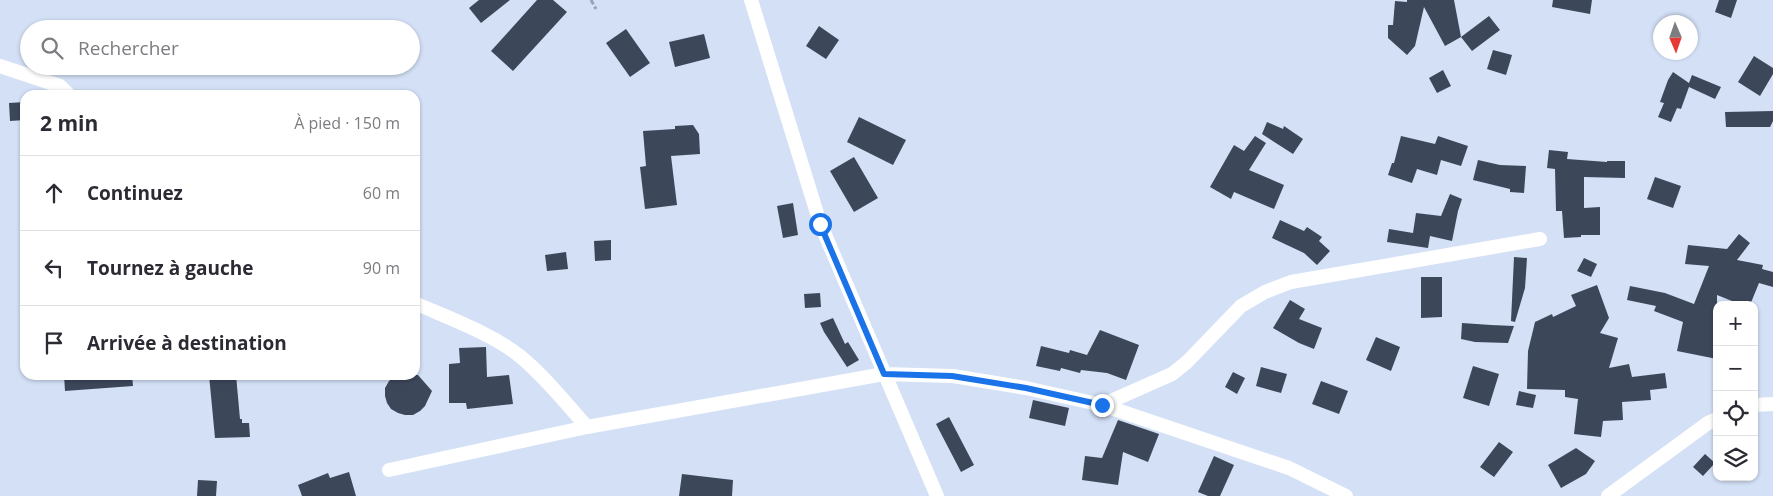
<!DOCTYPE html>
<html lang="fr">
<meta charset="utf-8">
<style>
body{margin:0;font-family:"Open Sans",sans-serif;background:#f7f7f7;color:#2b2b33}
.controls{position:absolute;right:15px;bottom:15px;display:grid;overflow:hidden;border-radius:10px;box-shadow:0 1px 4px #0004}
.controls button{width:45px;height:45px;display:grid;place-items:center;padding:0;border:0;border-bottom:1px solid #e1e1e2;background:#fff;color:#2b2b33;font:25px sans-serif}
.compass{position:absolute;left:1653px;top:15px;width:45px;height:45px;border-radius:50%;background:#fff;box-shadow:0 1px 4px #0004;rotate:178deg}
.stop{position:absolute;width:15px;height:15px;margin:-11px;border:4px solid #1a73e8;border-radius:50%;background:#fff}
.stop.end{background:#1a73e8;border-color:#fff;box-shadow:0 1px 5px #0008}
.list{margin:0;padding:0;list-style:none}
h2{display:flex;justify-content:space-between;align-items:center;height:65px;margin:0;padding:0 20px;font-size:21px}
h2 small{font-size:16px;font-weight:400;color:#7c7c81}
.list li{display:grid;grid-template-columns:32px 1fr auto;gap:15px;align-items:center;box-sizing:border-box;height:75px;padding:0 20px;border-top:1px solid #e1e1e2}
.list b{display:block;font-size:19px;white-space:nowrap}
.list em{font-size:16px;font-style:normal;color:#7c7c81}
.icon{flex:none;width:28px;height:28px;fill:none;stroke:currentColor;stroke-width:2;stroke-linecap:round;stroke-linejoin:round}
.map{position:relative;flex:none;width:1773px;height:496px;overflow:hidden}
.search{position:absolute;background:#fff;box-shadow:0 1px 4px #0004;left:20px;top:20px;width:400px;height:55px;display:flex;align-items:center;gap:12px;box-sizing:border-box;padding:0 18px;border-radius:28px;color:#7c7c81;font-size:19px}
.panel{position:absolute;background:#fff;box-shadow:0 1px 4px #0004;left:20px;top:90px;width:400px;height:290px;border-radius:15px}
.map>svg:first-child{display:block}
</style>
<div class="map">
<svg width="1773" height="496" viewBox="0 0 1773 496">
<rect width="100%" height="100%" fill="#d3e0f6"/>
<path fill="#3d475a" d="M 479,0 L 510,0 L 481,23 L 469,8 Z
M 537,0 L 553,0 L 567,12 L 513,71 L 491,51 Z
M 1407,0 L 1454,0 L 1461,37 L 1445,46 L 1424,7 L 1415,46 L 1407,55 L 1388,38 L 1388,25 L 1393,25 L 1395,1 L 1407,2 Z
M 1553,0 L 1592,0 L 1590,14 L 1552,7 Z
M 1719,0 L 1737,0 L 1731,18 L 1715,12 Z
M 1489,16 L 1500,30 L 1472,51 L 1461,37 Z
M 819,26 L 839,40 L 826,59 L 806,46 Z
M 626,29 L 650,63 L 630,77 L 606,43 Z
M 704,34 L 710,58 L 675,67 L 669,42 Z
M 1493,50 L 1512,55 L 1506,75 L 1487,69 Z
M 1754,56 L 1773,68 L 1773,74 L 1760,96 L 1738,82 Z
M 1443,70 L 1451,86 L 1437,93 L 1429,78 Z
M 1673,72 L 1689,83 L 1692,75 L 1721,87 L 1715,99 L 1689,87 L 1681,109 L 1677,108 L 1671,122 L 1658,117 L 1664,103 L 1660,102 L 1668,80 Z
M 25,102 L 25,120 L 10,121 L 9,103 Z
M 1773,111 L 1773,121 L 1770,127 L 1726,127 L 1725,112 Z
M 859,117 L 906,140 L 893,165 L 847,142 Z
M 1267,122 L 1283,129 L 1284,126 L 1303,139 L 1293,154 L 1262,134 Z
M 693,125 L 699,134 L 700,154 L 671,156 L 677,205 L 645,209 L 640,167 L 646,166 L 643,131 L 675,129 L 675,126 Z
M 1255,136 L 1266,143 L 1249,170 L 1284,185 L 1274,209 L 1234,192 L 1231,199 L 1210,187 L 1234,145 L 1244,151 Z
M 1401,136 L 1435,144 L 1438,136 L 1468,146 L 1461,166 L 1441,160 L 1437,175 L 1417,169 L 1412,183 L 1388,175 L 1392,163 L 1394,163 Z
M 1549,150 L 1568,152 L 1567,159 L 1607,162 L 1607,161 L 1625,161 L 1625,178 L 1584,177 L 1584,208 L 1600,207 L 1600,235 L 1581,235 L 1581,237 L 1564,238 L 1562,211 L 1556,211 L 1555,169 L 1547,168 Z
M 854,157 L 878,198 L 854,212 L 830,171 Z
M 1478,160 L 1500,165 L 1526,166 L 1524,193 L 1510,192 L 1510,189 L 1473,180 Z
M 1655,177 L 1681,186 L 1673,208 L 1647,199 Z
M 1450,194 L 1462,199 L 1458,211 L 1452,241 L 1430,236 L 1428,248 L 1387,242 L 1389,229 L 1413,233 L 1416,213 L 1441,216 Z
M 793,203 L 798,235 L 783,238 L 777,206 Z
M 1280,220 L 1304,231 L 1307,227 L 1322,237 L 1319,241 L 1330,251 L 1317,265 L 1304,253 L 1272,238 Z
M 1739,234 L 1750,243 L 1737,260 L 1763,265 L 1762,269 L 1773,272 L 1773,287 L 1759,283 L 1750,305 L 1742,305 L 1717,295 L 1717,359 L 1677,351 L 1683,322 L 1654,311 L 1656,306 L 1627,300 L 1630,286 L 1665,293 L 1694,304 L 1709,266 L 1685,264 L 1688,245 L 1727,249 Z
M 611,240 L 611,260 L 595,261 L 594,241 Z
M 566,252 L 568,269 L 547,271 L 545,255 Z
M 1514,257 L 1527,258 L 1525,288 L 1515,322 L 1511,321 Z
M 1584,258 L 1597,264 L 1591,277 L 1577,271 Z
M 1421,277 L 1442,277 L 1442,317 L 1421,318 Z
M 1597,285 L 1609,318 L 1600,333 L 1618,338 L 1609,368 L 1629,364 L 1632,377 L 1665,373 L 1667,388 L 1650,390 L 1651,400 L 1622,402 L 1623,420 L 1603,421 L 1601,437 L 1574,434 L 1578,399 L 1565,397 L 1565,390 L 1527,389 L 1528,351 L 1535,322 L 1552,314 L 1553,317 L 1576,306 L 1571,295 Z
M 820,293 L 821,307 L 805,308 L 804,294 Z
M 1290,300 L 1305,309 L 1299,319 L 1322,328 L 1314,349 L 1299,343 L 1273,328 Z
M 833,318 L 845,344 L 848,342 L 859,360 L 847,367 L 824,332 L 820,323 Z
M 1462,323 L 1491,325 L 1514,326 L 1508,343 L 1475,342 L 1461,339 Z
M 1100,330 L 1139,345 L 1126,380 L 1107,373 L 1081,370 L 1080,373 L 1061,368 L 1060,371 L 1036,366 L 1041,346 L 1069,353 L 1070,350 L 1087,355 Z
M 1376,337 L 1400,347 L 1391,371 L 1366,360 Z
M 486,347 L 487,377 L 509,375 L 513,404 L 467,409 L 466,403 L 449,403 L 449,364 L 460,363 L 459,348 Z
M 1473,366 L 1499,374 L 1489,406 L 1463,398 Z
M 1261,367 L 1287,374 L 1281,393 L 1256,386 Z
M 1233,372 L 1245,378 L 1237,394 L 1225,387 Z
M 64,375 L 132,375 L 133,386 L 65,391 Z
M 209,375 L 236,375 L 240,419 L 242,419 L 242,423 L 249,423 L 250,437 L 215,438 Z
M 395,375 L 418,375 L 432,391 L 425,406 L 420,411 L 413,415 L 405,415 L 398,413 L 391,409 L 387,403 L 385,396 L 385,388 L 389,381 Z
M 1321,381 L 1348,391 L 1339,414 L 1312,404 Z
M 1519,391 L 1536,395 L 1533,408 L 1516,405 Z
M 1033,400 L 1069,408 L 1065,426 L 1029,418 Z
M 949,417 L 974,465 L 961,472 L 936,424 Z
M 1118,420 L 1159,434 L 1148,462 L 1123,452 L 1118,485 L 1082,480 L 1085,456 L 1102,458 Z
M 1499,442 L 1513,452 L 1494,477 L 1480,467 Z
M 1576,448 L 1595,461 L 1586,474 L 1561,488 L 1548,465 Z
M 1705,454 L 1715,463 L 1703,476 L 1693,467 Z
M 1214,456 L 1234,465 L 1220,496 L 1208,496 L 1198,492 Z
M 349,472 L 356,496 L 302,496 L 298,485 L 328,473 L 330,478 Z
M 682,474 L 733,480 L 732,496 L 679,496 Z
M 198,480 L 217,481 L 216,496 L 197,496 Z"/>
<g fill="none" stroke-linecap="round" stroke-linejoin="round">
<path stroke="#98a2b4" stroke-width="3" stroke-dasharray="5 2.5" stroke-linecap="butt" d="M 591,0 L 596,9"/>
<path stroke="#fff" stroke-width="14" d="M 751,0 L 820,223 L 937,496
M 0,66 L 60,86 L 69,95
M 415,303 C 448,318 493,334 521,357 C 545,377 566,403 587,427
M 1102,405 L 1172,374 L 1187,362 L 1241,306 L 1265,292 L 1291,282 L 1540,239
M 1754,405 L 1773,404
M 389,470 L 587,427 L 884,374 L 953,376 L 1026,388 L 1102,405 L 1289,468 L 1346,496
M 1608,496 L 1708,423 L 1717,419"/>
</g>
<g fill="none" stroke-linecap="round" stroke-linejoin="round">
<path stroke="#1a73e8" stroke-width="6" d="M 820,224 L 884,374 L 952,376 L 1026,388 L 1102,405"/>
</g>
</svg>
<div class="controls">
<button>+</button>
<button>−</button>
<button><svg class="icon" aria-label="locate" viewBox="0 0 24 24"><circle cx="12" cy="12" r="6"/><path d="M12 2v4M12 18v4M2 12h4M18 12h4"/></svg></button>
<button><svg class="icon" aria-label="layers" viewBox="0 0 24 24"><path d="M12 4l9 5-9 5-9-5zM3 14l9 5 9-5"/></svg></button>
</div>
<svg class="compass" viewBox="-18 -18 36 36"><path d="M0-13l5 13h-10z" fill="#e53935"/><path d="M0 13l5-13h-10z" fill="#7c7c81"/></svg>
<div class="stop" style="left:820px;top:224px"></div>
<div class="stop end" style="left:1102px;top:405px"></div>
<div class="search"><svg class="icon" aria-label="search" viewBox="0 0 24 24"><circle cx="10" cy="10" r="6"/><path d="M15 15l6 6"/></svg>Rechercher</div>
<section class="panel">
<h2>2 min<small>À pied · 150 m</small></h2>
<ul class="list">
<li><svg class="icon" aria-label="ahead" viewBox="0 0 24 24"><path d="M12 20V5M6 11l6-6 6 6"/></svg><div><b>Continuez</b></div><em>60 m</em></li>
<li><svg class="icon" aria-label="left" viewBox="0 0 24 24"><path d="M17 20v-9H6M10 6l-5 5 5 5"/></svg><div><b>Tournez à gauche</b></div><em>90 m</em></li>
<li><svg class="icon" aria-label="arrive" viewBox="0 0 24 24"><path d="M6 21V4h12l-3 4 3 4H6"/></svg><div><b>Arrivée à destination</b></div></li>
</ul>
</section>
</div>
